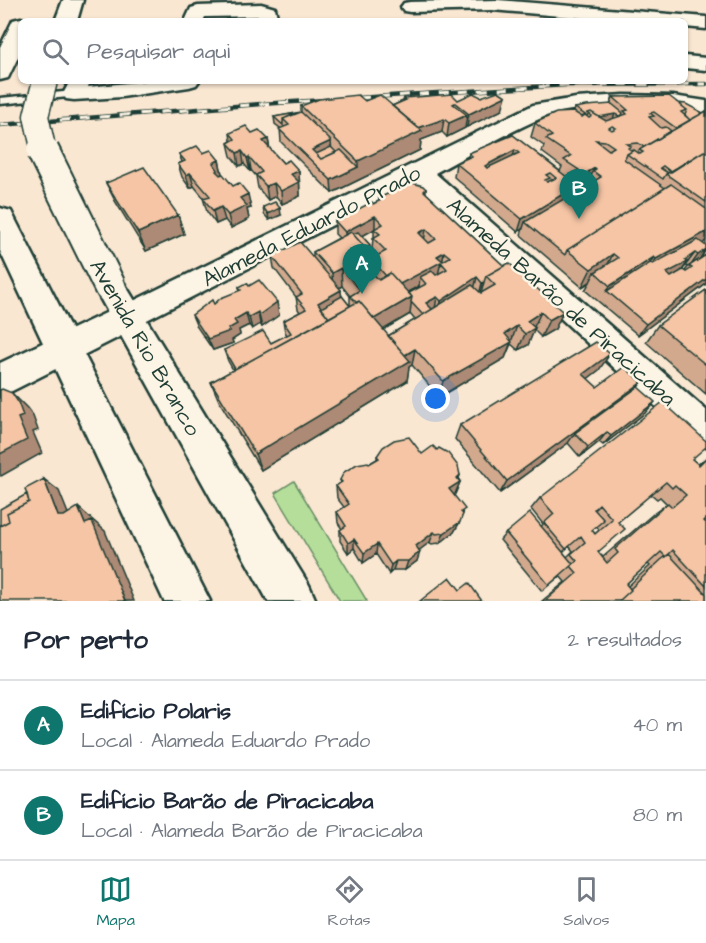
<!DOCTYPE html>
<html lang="pt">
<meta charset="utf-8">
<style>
body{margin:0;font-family:"Architects Daughter",sans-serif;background:#f2f2f3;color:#1f2937}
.you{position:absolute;left:436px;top:399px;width:21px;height:21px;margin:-15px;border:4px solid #fff;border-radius:50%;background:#1a73e8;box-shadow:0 0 0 9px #1a73e833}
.badge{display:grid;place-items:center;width:39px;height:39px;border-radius:50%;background:#0f766e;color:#fff;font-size:20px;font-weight:700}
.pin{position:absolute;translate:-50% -50px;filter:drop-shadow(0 2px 3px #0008)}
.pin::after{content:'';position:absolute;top:32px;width:21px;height:18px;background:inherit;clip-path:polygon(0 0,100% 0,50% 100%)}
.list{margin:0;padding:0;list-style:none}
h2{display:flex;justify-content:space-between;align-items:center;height:78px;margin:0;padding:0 24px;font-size:26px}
h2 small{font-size:20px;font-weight:400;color:#747a83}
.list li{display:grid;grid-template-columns:39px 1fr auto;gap:18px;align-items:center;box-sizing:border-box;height:90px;padding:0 24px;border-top:2px solid #e0e1e3}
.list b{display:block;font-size:22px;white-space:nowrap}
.list p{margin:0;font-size:20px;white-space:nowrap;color:#747a83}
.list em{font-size:20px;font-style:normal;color:#747a83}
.icon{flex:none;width:33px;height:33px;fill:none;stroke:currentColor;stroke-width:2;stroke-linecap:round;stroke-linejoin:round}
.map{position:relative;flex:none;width:706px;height:601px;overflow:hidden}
.search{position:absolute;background:#fff;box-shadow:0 2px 4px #0004;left:18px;right:18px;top:18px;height:66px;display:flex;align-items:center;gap:15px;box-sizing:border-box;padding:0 21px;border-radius:9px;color:#747a83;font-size:22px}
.sheet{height:258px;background:#fff}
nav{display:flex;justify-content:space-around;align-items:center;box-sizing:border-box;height:84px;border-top:2px solid #e0e1e3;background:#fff;font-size:16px;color:#747a83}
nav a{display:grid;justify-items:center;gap:3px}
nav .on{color:#0f766e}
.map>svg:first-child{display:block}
</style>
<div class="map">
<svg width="706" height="601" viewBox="0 0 706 601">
<rect width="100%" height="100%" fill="#fae7d2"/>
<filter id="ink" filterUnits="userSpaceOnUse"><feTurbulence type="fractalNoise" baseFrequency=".0167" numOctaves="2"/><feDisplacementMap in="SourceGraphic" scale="12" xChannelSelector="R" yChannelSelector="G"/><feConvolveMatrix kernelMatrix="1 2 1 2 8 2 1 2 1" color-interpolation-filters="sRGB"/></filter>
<g filter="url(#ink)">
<path fill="#b5de9a" stroke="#6a8e67" stroke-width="1.5" d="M 294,481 L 367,601 L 340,601 L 275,493 Z"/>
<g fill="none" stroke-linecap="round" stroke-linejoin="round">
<g stroke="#1f3d34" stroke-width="5">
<path id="service" d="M 74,91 L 80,94 L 78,96 L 0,104 L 0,98 Z"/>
</g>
<g stroke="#1f3d34" stroke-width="5">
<path id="minor" d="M 498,0 L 706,17 L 706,29 L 685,27 L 685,21 L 616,21 L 492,10 L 410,12 L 404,11 L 401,7 L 404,3 L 410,2 Z
M 261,4 L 275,8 L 278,21 L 260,21 L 259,16 L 205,17 L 203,21 L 185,21 L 191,8 L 198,6 Z
M 685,56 L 706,58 L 706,70 L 685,68 Z
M 70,81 L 90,81 L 88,87 L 147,81 L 199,81 L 196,85 L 189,87 L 122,97 L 74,100 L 66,99 L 63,94 Z
M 624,95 L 673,96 L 706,101 L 706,115 C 673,106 577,103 546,116 C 508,132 471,154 435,173 L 706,410 L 706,447 L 694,442 L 415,183 L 137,325 L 127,329 L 117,325 L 112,317 L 117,309 L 533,105 L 576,98 Z"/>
</g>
<g stroke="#1f3d34" stroke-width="5">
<path id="secondary" d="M 127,303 L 139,307 L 144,317 L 139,327 L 0,397 L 0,363 Z"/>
</g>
<g stroke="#1f3d34" stroke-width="5">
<path id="primary" d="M 63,0 L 83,0 L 77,21 L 55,21 Z
M 21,18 L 29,21 L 21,21 L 21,51 L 8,78 L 0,80 L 0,47 L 13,20 Z
M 0,208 L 11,211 L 15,219 L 210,601 L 164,601 L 0,251 Z
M 110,274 L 121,278 L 309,585 L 316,601 L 268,601 L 94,287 L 99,278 Z"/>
</g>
<use href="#service" fill="#fcf5e5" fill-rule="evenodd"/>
<use href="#minor" fill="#fcf5e5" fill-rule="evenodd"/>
<use href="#secondary" fill="#fcf5e5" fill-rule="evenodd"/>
<use href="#primary" fill="#fcf5e5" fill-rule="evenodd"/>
<g stroke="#1f3d34" stroke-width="4.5">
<path id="rail" d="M 0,125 L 261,104 L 566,85 L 706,84"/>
</g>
<use href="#rail" stroke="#fcf5e5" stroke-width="3" stroke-dasharray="10" stroke-linecap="butt"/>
<g stroke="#1f3d34" stroke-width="27" stroke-linecap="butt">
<path id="primary-bridge-far1" d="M 44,152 L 36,116 L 45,81"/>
</g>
<g stroke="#1f3d34" stroke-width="35" stroke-linecap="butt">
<path id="primary-bridge" d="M 43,151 L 110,287"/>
</g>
<use href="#primary-bridge-far1" stroke="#fcf5e5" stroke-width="24"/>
<use href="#primary-bridge" stroke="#fcf5e5" stroke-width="31"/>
</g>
<path fill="#d3a98e" stroke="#1f3d34" stroke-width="1.5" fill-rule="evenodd" d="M 613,97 L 678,103 L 703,113 L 706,111 L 706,250 L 700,259 L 706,255 L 706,284 L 638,335 L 585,290 L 590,282 L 582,287 L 521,235 L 523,228 L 518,232 L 454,177 L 456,163 L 468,158 L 469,153 L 513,135 L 560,171 L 562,167 L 542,152 L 544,146 L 531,137 L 535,123 L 574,112 L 575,108 L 610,105 ZM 612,126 L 616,128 L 612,130 L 609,128 ZM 686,266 L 688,267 L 685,271 L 681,271 Z
M 404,98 L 458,100 L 502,110 L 467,127 L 465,126 L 465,128 L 447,137 L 442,132 L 421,140 L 420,150 L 332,193 L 281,142 L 280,128 L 275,124 L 274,117 L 301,112 L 301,106 L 365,101 L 392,106 L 403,101 Z
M 230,133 L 252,133 L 268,139 L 270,149 L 283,163 L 299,171 L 300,196 L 282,204 L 276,196 L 268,200 L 258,188 L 256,176 L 251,170 L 250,171 L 244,164 L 239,166 L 231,156 L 228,143 L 231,141 Z
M 203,153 L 219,160 L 222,174 L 220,175 L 251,208 L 247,209 L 249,219 L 231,228 L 225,220 L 216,224 L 207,212 L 203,198 L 204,198 L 194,186 L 190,188 L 182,177 L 178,164 L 182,162 L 179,154 Z
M 106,183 L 178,215 L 184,234 L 146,251 L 115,201 Z
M 426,189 L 426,193 L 504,266 L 563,312 L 555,329 L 541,337 L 534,330 L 528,345 L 518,350 L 511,344 L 505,358 L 439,397 L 412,365 L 409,367 L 407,381 L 261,470 L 219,401 L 211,382 L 233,370 L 228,361 L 224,350 L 271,343 L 287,335 L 285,332 L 283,321 L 300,312 L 298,309 L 296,297 L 274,268 L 272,256 L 313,257 L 313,252 L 339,238 L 335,234 L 335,221 L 379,201 L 379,198 ZM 374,229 L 374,237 L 373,238 L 372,250 L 377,256 L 376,257 L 370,251 L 370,245 L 362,236 ZM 342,286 L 350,296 L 350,306 L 342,296 L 339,288 ZM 419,286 L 419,288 L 409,293 L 408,292 ZM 410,314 L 415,320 L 388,336 L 383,330 Z
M 263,207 L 281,215 L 269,220 L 264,214 Z
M 239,287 L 279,315 L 262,327 L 260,324 L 252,329 L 249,325 L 239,330 L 240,335 L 232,340 L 233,343 L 213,350 L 197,327 L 192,315 L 240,291 Z
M 706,290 L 706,394 L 646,342 L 658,325 Z
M 599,370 L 587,379 L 597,387 L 642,382 L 638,387 L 645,413 L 603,445 L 599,442 L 580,457 L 568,443 L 500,493 L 455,439 L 460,425 Z
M 422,454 L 460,475 L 459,479 L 460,482 L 455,494 L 454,495 L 463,514 L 454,532 L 440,543 L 431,544 L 430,542 L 419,550 L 417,561 L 405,570 L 393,570 L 389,574 L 376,554 L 363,563 L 354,548 L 348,553 L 340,541 L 340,530 L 342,529 L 338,523 L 337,512 L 344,507 L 337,498 L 336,486 L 341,483 L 340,480 L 377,459 L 377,456 Z
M 706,458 L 706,601 L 542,601 L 565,582 L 560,576 L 542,591 L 500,540 L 506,533 L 541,527 L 543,524 L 531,509 L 540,498 L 692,459 L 698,464 ZM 651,494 L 657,499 L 660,497 L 667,504 L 653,514 L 603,557 L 598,552 L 618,522 ZM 597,526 L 599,530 L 595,534 L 592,530 ZM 569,546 L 573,551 L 567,557 L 563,552 ZM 648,564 L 650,566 L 628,586 L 626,584 Z"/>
<path fill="#ac8a74" stroke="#1f3d34" stroke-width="1.5" d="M 506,96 L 502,110 L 467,127 L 469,114 Z
M 615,114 L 612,121 L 589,125 L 591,118 Z
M 467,115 L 465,128 L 447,137 L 449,123 Z
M 444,119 L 442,132 L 421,140 L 420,150 L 332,193 L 331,180 L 358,167 L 358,161 L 413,130 Z
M 268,139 L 270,152 L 263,141 Z
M 331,141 L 332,154 L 312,156 L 313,163 L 312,150 Z
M 515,150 L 511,163 L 481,179 L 485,166 Z
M 242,151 L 244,164 L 239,166 L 237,153 Z
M 249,157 L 251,170 L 250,171 L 247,158 Z
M 219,160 L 222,174 L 220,175 L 221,183 L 213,163 Z
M 595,168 L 585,188 L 525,222 L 523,228 L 518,232 L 522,219 L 576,184 L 588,172 Z
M 299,171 L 300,196 L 282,204 L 281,191 L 291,174 Z
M 190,173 L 194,186 L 190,188 L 186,175 Z
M 274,183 L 276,196 L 268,200 L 266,186 Z
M 248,194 L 251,208 L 247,209 L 249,219 L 231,228 L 228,215 L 240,198 Z
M 221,207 L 225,220 L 216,224 L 213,211 Z
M 280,208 L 281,215 L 269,220 L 268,214 Z
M 178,215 L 184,234 L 146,251 L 138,233 Z
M 375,216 L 375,229 L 349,243 L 345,238 L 345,232 Z
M 426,229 L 424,242 L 419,233 Z
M 706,232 L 706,240 L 702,245 L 645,276 L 656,259 Z
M 706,249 L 699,260 L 689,268 L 698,255 Z
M 444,252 L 442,264 L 441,262 L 438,275 L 420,277 L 419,286 L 400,296 L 397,286 Z
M 370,253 L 370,271 L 359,259 Z
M 695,253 L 679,274 L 658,286 L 667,273 Z
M 613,254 L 604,272 L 595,272 L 590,282 L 582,287 L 591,269 Z
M 654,257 L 642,275 L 607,291 L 610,286 Z
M 341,268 L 342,286 L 333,291 L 332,273 Z
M 477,277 L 474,290 L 439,313 L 441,301 Z
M 706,279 L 706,284 L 638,335 L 646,324 Z
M 484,282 L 481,294 L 479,295 L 482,283 Z
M 341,290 L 342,303 L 318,309 L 318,303 Z
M 412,297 L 410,314 L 371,337 L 372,320 Z
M 437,297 L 435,309 L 424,315 L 426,303 Z
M 277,302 L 279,315 L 262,327 L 259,315 Z
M 258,312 L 260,324 L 252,329 L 249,317 Z
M 541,312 L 533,329 L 535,328 L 528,345 L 518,350 L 525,334 L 527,321 Z
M 563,312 L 555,329 L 541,337 L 549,320 Z
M 246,313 L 249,325 L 239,330 L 240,335 L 232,340 L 233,343 L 213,350 L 208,339 L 228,329 L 234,320 Z
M 517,326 L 505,358 L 439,397 L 443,381 L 505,334 Z
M 415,349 L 412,365 L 409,367 L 407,381 L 261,470 L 255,454 Z
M 610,354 L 599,370 L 573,390 L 583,374 Z
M 642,382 L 629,398 L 575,433 L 568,443 L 500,493 L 507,481 Z
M 12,393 L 27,408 L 33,416 L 38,430 L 33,432 L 42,453 L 1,476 L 0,475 L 0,454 L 18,418 Z
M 655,402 L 645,413 L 603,445 L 611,436 Z
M 607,432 L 599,442 L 580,457 L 588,447 Z
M 460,475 L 456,484 L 460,482 L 455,494 L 445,501 L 449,489 L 457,478 Z
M 44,479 L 59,491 L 73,526 L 58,516 Z
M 78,507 L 105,531 L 134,601 L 125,601 L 85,524 Z
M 460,522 L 454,532 L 440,543 L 444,533 Z
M 434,532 L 430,542 L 413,555 L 416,546 Z
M 354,539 L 354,548 L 348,553 L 348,543 Z
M 377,544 L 376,554 L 363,563 L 364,553 Z
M 420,552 L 417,561 L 405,570 L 408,561 Z
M 396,561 L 393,570 L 389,574 L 391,565 Z"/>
<path fill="#f5c5a5" stroke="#1f3d34" stroke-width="1.5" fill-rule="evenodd" d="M 498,91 L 506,96 L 469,114 L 455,103 L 453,104 L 467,115 L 449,123 L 444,119 L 418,128 L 392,106 L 406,100 L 404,98 L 452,94 L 458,100 L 473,93 L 481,97 Z
M 358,95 L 365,101 L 380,95 L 422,131 L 358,161 L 301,106 L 319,99 Z
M 669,96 L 687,110 L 681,112 L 690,120 L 676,128 L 654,112 L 650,113 L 654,116 L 649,117 L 661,128 L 666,127 L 671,131 L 644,147 L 638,143 L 627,144 L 631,146 L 628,148 L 632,151 L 627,154 L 624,159 L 665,188 L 567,250 L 565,255 L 525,222 L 601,177 L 593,171 L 596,169 L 595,168 L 588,172 L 591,175 L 576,184 L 578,185 L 522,219 L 456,163 L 472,156 L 469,153 L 513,135 L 567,177 L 579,170 L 564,160 L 571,156 L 546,139 L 552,136 L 535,123 L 556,113 L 574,112 L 582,117 L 585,115 L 589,118 L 592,116 L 588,113 L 591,112 L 606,121 L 627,114 L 624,111 L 628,110 L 613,97 ZM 612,126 L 616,128 L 612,130 L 609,128 ZM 596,140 L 605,141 L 614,147 L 609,150 ZM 515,150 L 519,153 L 487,168 L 485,166 ZM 550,173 L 556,178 L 547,182 L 545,180 L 550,178 L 546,175 Z
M 678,103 L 686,104 L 703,113 L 690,120 L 685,115 L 687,110 Z
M 612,104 L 623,113 L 622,115 L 619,116 L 615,114 L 599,117 L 591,112 L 588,113 L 587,116 L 575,108 L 586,106 Z
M 706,111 L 706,153 L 704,151 L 671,172 L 663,166 L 660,168 L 668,173 L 666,174 L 663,179 L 627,154 L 634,150 L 640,154 L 643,152 L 639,150 Z
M 301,112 L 331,141 L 312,150 L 321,159 L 341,150 L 358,167 L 331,180 L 279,129 L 289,125 L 283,119 Z
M 297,113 L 283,119 L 283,125 L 274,117 Z
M 246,126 L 252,133 L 259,130 L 268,139 L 263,141 L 283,163 L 289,160 L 299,171 L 291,174 L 299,182 L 281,191 L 274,183 L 266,186 L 256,175 L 262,172 L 249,157 L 247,158 L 242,151 L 237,153 L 228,143 L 235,139 L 230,133 Z
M 197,146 L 203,153 L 211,150 L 219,160 L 213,163 L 218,170 L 216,171 L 220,175 L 223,174 L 233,186 L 239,183 L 248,194 L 240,198 L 247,206 L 228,215 L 221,207 L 213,211 L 203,198 L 210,196 L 190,173 L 186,175 L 178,164 L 185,161 L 179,154 Z
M 331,147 L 336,152 L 321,159 L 316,154 Z
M 704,151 L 706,153 L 706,202 L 666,174 Z
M 144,167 L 178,215 L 138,233 L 106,183 Z
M 413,183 L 423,186 L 426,189 L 424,191 L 504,266 L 486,276 L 484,282 L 482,283 L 477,277 L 441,301 L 437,297 L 426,303 L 432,309 L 423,315 L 411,302 L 412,297 L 409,293 L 426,284 L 420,277 L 432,271 L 436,275 L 447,269 L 441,262 L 400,284 L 390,273 L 386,276 L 371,259 L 386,251 L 373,238 L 380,234 L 374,229 L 383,224 L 375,216 L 345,232 L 335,221 L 372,202 L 373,204 L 381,200 L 379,198 L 406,185 ZM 426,229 L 436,239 L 429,243 L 419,233 ZM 444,252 L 450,257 L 443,261 L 437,256 Z
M 671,184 L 706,209 L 706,232 L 656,259 L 654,257 L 610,286 L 595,272 L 618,258 L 613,254 L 591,269 L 567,250 Z
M 275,202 L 280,208 L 268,214 L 263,207 Z
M 351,232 L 370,253 L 359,259 L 379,280 L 390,273 L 412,297 L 374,319 L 359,301 L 357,303 L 350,296 L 360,290 L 341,268 L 332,273 L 313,252 Z
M 358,232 L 370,245 L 367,247 L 376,257 L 371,259 L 371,264 L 370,264 L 370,253 L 353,234 Z
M 698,240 L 706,246 L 706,249 L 698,255 L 695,253 L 685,260 L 688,262 L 667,273 L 671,277 L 683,270 L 686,272 L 692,268 L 689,266 L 706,255 L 706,279 L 646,324 L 607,291 L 650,263 L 653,264 Z
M 300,242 L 341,290 L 318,303 L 329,318 L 235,369 L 224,350 L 263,331 L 271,343 L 291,333 L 283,321 L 306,309 L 296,297 L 302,294 L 272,256 Z
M 509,263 L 563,312 L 549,320 L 541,312 L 527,321 L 535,328 L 525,334 L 517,326 L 505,334 L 512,342 L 443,381 L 415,349 L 405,355 L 388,336 L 472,285 L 481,293 L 495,285 L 486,276 Z
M 259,280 L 277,302 L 259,315 L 258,312 L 249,317 L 246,313 L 234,320 L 237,324 L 228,329 L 230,331 L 208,339 L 192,315 L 212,300 L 214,304 L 221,298 L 241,290 L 239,287 L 247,283 L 249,286 Z
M 706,290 L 706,365 L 658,325 Z
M 342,296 L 350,306 L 329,318 L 321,308 Z
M 359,301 L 410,361 L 255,454 L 211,382 Z
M 596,342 L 610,354 L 583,374 L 597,387 L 624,367 L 642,382 L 507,481 L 460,425 Z
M 638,387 L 655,402 L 611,436 L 607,432 L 588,447 L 575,433 Z
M 2,389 L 12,393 L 18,402 L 23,416 L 18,418 L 27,440 L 0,454 L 0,390 Z
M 663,402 L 706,441 L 706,447 L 692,459 L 699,465 L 706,458 L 706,519 L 704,521 L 706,523 L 706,586 L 673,550 L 666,557 L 661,552 L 626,584 L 631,590 L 619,601 L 545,601 L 577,573 L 571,566 L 577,561 L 571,554 L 585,542 L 581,536 L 566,549 L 544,523 L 554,514 L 540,498 ZM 666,482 L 672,488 L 675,485 L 686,495 L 672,507 L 668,503 L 615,549 L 618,553 L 607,563 L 598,552 L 625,529 L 618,522 ZM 599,504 L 612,519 L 595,534 L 592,530 L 604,520 L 594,509 Z
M 409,437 L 422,454 L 433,446 L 437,450 L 439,448 L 448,453 L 458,466 L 460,475 L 457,478 L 460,482 L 449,489 L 465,509 L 461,512 L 463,514 L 460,522 L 444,533 L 436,534 L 434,532 L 416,546 L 420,552 L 408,561 L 396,561 L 391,565 L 377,544 L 364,553 L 354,539 L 348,543 L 340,530 L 346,526 L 337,512 L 349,504 L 336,486 L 342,482 L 340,480 L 344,472 L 357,464 L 368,462 L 369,464 L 379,458 L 377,456 L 383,447 L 394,440 Z
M 44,479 L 58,516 L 64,516 L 78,507 L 85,524 L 92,521 L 125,601 L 0,601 L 0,526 L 9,521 L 7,513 L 29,502 L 25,489 Z
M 27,494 L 29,502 L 7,513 L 9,521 L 0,526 L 0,509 Z
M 530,513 L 573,564 L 549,585 L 506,533 Z
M 669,554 L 706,594 L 706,601 L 619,601 L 631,590 L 630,589 L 661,560 Z
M 450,577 L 460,590 L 469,583 L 482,601 L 420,601 Z"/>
</g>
<g text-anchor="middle" stroke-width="5" stroke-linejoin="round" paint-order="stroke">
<g font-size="22" fill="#1f3d34" stroke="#fcf5e5">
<text transform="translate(311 225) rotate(-27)" y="8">Alameda Eduardo Prado</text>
<text transform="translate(562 301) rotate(42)" y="8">Alameda Barão de Piracicaba</text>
<text transform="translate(146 347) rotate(60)" y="8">Avenida Rio Branco</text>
</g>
</g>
</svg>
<div class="you"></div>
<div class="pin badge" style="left:362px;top:294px">A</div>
<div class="pin badge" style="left:579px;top:219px">B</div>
<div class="search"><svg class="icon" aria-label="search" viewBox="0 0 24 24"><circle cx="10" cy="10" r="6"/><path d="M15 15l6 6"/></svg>Pesquisar aqui</div>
</div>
<section class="sheet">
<h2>Por perto<small>2 resultados</small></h2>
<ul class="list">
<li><span class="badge">A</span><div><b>Edifício Polaris</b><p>Local · Alameda Eduardo Prado</p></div><em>40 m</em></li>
<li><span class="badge">B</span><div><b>Edifício Barão de Piracicaba</b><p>Local · Alameda Barão de Piracicaba</p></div><em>80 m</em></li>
</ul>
</section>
<nav>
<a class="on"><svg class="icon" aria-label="map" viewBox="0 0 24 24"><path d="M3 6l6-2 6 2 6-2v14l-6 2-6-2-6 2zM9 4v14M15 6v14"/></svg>Mapa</a>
<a><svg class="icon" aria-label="directions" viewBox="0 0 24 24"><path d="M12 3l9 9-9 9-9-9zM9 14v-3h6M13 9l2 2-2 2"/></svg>Rotas</a>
<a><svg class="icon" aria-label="saved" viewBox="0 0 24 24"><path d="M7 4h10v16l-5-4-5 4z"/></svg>Salvos</a>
</nav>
